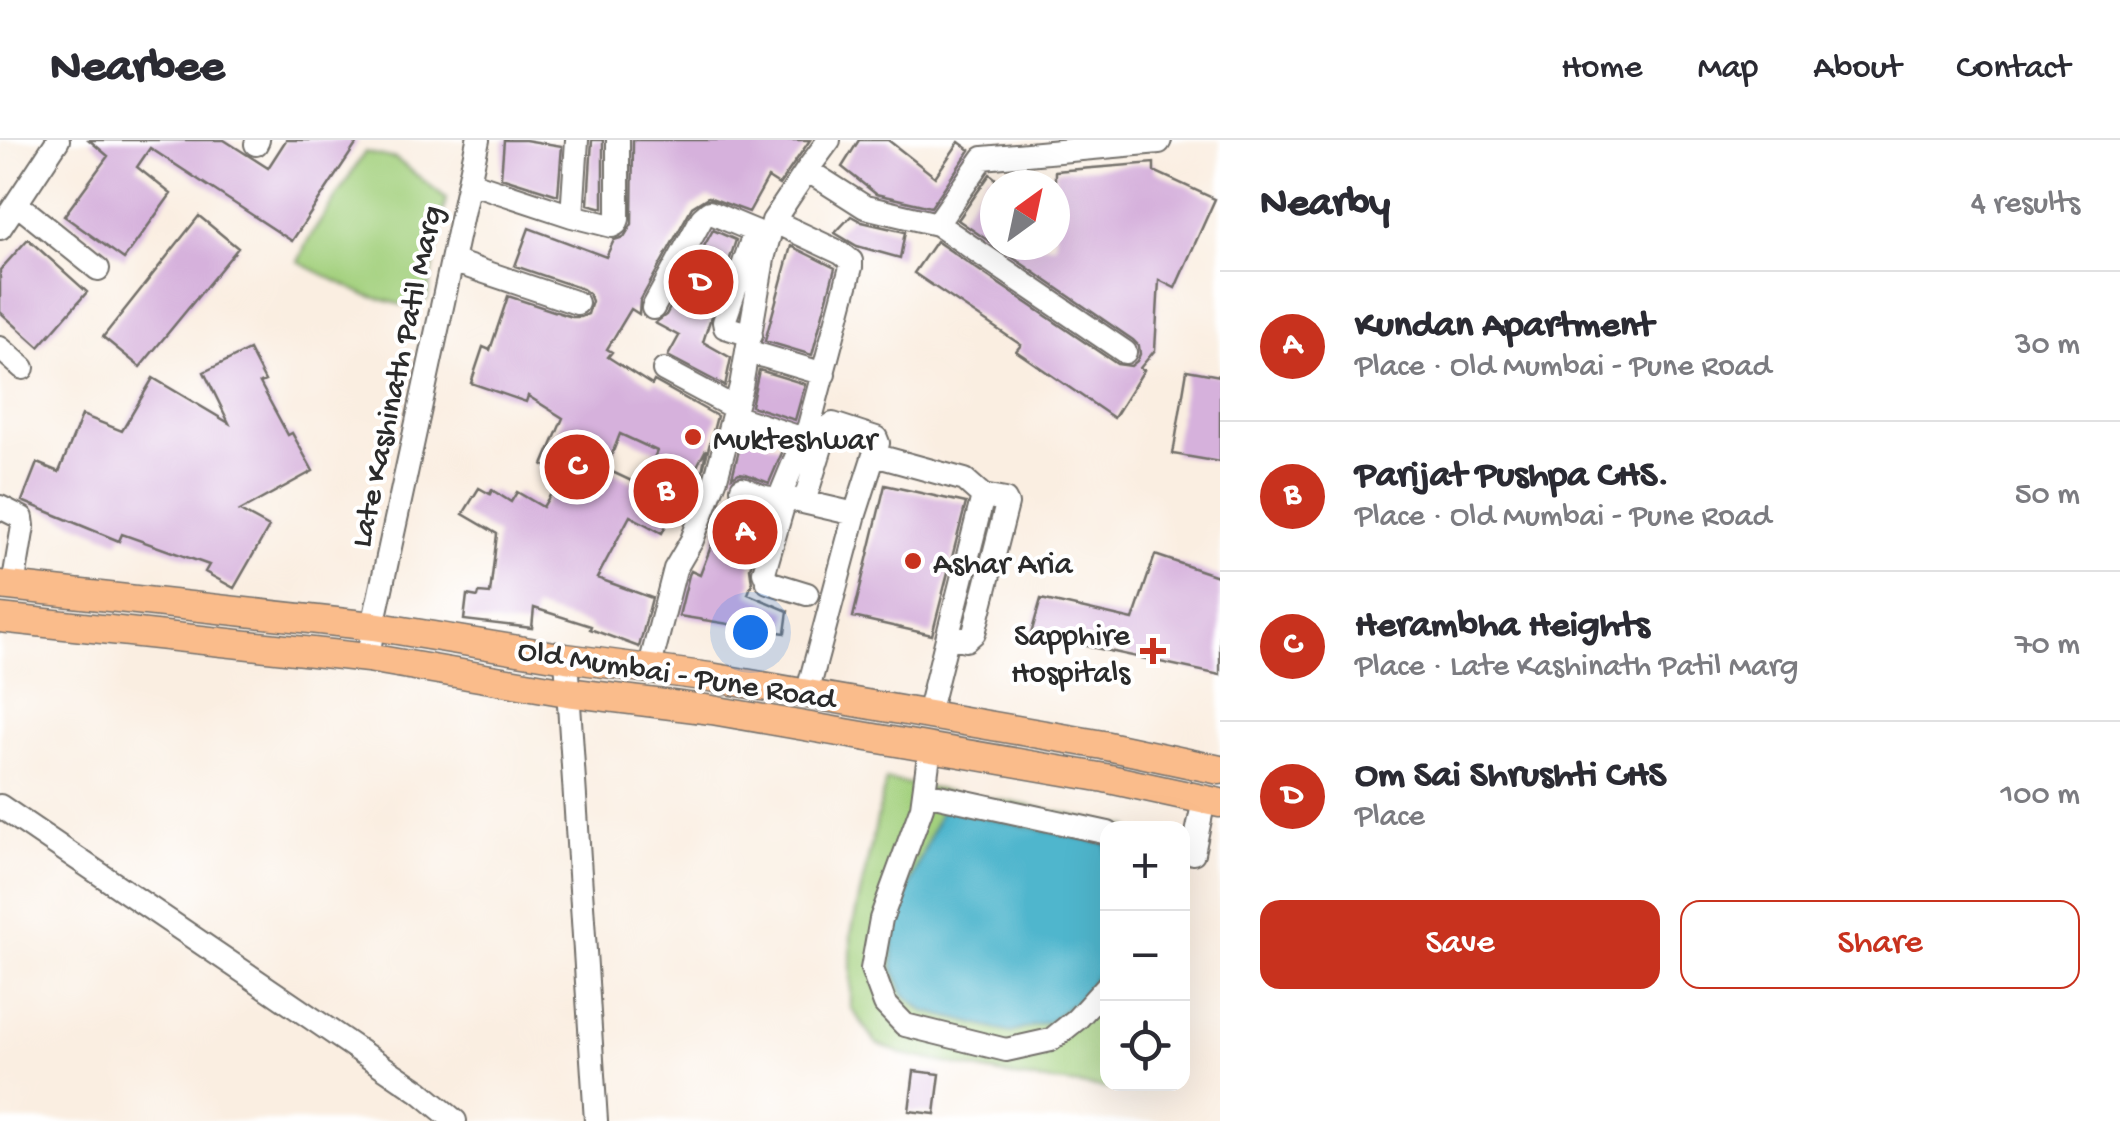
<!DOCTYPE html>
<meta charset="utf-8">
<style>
body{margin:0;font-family:"Gochi Hand",sans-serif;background:#f7f7f7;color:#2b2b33}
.controls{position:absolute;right:30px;bottom:30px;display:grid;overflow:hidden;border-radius:20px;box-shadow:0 10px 40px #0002}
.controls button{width:90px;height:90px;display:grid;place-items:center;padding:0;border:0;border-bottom:2px solid #e1e1e2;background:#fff;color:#2b2b33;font:50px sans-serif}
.compass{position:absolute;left:980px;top:30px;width:90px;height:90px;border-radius:50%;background:#fff;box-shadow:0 10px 40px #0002;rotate:33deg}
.you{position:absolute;left:750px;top:492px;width:35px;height:35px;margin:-25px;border:8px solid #fff;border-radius:50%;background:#1a73e8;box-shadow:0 0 0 15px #1a73e833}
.badge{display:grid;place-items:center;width:65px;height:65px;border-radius:50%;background:#c8321e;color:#fff;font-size:32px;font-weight:700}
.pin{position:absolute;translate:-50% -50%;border:5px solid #fff;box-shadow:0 2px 10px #0006}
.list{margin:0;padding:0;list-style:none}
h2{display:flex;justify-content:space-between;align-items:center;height:130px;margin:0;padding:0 40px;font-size:42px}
h2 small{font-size:32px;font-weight:400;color:#7c7c81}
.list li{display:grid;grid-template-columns:65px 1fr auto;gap:30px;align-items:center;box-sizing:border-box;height:150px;padding:0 40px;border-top:2px solid #e1e1e2}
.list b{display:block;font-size:38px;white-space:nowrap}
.list p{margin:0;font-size:32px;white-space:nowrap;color:#7c7c81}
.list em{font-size:32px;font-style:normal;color:#7c7c81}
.actions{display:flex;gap:20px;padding:30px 40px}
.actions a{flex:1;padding:22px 0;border:2px solid #c8321e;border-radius:20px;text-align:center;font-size:35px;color:#c8321e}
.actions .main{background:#c8321e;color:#fff}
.icon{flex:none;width:55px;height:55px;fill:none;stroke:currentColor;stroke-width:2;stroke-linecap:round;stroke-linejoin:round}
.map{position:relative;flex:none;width:1220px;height:981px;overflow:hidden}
header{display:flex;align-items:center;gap:60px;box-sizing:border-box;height:140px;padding:0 50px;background:#fff;border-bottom:2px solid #e1e1e2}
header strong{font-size:48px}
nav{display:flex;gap:55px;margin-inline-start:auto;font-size:35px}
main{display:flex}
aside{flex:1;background:#fff}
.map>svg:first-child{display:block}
</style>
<header>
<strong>Nearbee</strong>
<nav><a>Home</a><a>Map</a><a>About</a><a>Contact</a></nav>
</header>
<main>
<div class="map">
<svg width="1220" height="981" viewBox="0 0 1220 981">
<rect width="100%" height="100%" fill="#fff"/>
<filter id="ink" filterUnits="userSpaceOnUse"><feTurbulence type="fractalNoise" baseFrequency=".01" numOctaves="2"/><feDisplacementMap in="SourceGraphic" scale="20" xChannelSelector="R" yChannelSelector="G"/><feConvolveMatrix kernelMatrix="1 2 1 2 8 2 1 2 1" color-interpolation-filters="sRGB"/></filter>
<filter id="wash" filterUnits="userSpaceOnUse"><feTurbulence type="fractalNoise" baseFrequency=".0048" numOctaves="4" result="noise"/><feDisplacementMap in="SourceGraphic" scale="40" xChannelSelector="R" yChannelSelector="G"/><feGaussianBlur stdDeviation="2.25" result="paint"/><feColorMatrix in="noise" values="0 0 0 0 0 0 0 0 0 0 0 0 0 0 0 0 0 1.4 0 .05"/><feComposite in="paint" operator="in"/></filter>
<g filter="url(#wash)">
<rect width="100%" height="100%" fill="#faeee1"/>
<path fill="#a3d07d" stroke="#677e54" stroke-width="2.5" d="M 365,12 L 396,19 L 446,58 L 427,160 L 402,165 L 365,155 L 298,122 L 307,102 Z
M 886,640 L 1024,665 L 1131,688 L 1108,688 L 1108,944 L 1113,944 L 1111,949 L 1015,937 L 902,914 L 877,904 L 851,868 L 851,794 Z"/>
<path fill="#4fb6cd" stroke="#3d707c" stroke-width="2.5" d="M 948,669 L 1107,704 L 1107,822 L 1080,857 L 1050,881 L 1011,893 L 924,871 L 904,854 L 893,829 L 893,791 L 908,749 L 941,670 Z"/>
<g id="blocks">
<path fill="#d6b1dc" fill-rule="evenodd" d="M 89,0 L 224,0 L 268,28 L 286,0 L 359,0 L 292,101 L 150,8 L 137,27 L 171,54 L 124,119 L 64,76 L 108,16 Z
M 504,0 L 525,0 L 562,6 L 558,55 L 501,37 Z
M 592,0 L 603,0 L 603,68 L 588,64 Z
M 633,0 L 810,0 L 779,45 L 768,38 L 749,72 L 708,57 L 692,67 L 640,161 L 639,174 L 631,169 L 607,209 L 612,212 L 608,217 L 652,245 L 654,241 L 717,276 L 702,333 L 706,309 L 662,393 L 630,376 L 597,438 L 652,458 L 639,507 L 590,489 L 591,486 L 534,468 L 532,488 L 464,480 L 467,455 L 478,457 L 479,453 L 490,454 L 497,394 L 463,374 L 479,348 L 490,354 L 492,350 L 511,362 L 517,352 L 543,367 L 563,334 L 543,325 L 563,278 L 528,256 L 526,262 L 471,243 L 483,207 L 490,210 L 508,156 L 572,177 L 581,177 L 588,174 L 592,161 L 589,154 L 583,149 L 515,126 L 529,88 L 606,117 L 614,100 L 624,97 L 632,84 ZM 620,294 L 657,311 L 642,346 L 606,329 Z
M 859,0 L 888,0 L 935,37 L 959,2 L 970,10 L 931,67 L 876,54 L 842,27 Z
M 1154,23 L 1154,31 L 1215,59 L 1175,148 L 1159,140 L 1155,210 L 1140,228 L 1144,230 L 1114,278 L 1016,211 L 1021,205 L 914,133 L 936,101 L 1117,224 L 1131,226 L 1137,221 L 1140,214 L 1139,206 L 1133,200 L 958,80 L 990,34 L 995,38 L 995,105 L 1055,105 L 1055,31 Z
M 199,76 L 238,108 L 140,227 L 103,197 Z
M 851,76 L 862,82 L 905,92 L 900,118 L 857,106 L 835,93 Z
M 713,90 L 736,100 L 703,202 L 731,218 L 725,246 L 668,216 L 679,196 L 655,183 L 666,175 Z
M 28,99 L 87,152 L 39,207 L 0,172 L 0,130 Z
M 791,106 L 835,128 L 812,215 L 765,201 Z
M 249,210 L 265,241 L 260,243 L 288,295 L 292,293 L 313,331 L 240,371 L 269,387 L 234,448 L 205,432 L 209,425 L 122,394 L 119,401 L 22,361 L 37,323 L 59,332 L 82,275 L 122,291 L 153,238 L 229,283 L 204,232 Z
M 759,230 L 805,244 L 795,280 L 751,266 Z
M 1187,230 L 1220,236 L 1220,322 L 1173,314 Z
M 743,295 L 784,308 L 769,343 L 746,334 L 739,333 L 732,337 Z
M 885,345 L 966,363 L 932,495 L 853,477 Z
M 730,357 L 737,362 L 766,372 L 750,428 L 752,443 L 748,454 L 788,471 L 785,493 L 679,476 L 689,435 L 691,431 L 700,435 Z
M 1155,415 L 1220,437 L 1220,535 L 1031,494 L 1041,459 L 1133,480 Z
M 914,931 L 940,934 L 935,974 L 909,971 Z"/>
</g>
</g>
<g filter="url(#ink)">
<use href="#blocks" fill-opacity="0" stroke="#736f6b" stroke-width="2.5"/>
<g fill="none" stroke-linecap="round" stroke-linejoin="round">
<g stroke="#736f6b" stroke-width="26">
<path id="minor" d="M 577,0 L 572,76 L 612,86 L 616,84 L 618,79 L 618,0
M 256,4 L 258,0
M 807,30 L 829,0
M 469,42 L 572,76
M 17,64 L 98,129
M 937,84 L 983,18 L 1159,2 L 1160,0
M 0,88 L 58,0
M 452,121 L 577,163
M 653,168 L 702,78 L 709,72 L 769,97
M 751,195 L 725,187 L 724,182 L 755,91
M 0,208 L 23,228
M 747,211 L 824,234
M 664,230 L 735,268
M 733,276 L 804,299
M 742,348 C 754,352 771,364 781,354 L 809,286 L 851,127 L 851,121 L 841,113 L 773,81
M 804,362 L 827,288 L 833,284 L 876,298 L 878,303 L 874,315
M 0,367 L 22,378 L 23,386 L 13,446
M 807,454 L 768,442 L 764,432 L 783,366 L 790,359 L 855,374
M 948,496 L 966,500 L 974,493 L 1007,364 L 1005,360 L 983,356
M 368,518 L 373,486 L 478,0
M 566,518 L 596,981
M 649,530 L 675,429 L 692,400 L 716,338 L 741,246 L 763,119 L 773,81 L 807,30 L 865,67 L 937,84 L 1125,212
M 807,554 L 855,374 L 874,315 L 965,340 L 983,356 L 928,574
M 930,608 L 922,667 L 881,779 L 872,829 L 885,864 L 905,885 L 1006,910 L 1051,900 L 1077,879 L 1108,845
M 925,653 L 1108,693
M 0,666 L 420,952 L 455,981
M 1193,713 L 1204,660"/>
</g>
<g stroke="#736f6b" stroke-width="31">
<path id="major" d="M 0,445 L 373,486 L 566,518 L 710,537 L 1103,605 L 1220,630
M 0,478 L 368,518 L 567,552 L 712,570 L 1105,638 L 1220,663"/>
</g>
<use href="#minor" stroke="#fff" stroke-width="22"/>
<use href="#major" stroke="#fabc8b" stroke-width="28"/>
</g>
</g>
<g fill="#c8321e" stroke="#fff" stroke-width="4">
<circle cx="693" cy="297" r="10"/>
<circle cx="913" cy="421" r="10"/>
<path d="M1148 496h10v10h10v10h-10v10h-10v-10h-10v-10h10z"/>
</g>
<g text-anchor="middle" stroke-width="8" stroke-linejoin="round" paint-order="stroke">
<g font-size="32" fill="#2b2b2b" stroke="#fff">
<text transform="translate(394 236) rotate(-78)" y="11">Late Kashinath Patil Marg</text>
<text transform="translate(677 532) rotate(9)" y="11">Old Mumbai - Pune Road</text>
</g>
<g font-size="32" fill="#2b2b2b" stroke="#fff" text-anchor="start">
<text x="713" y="308">Mukteshwar</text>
<text x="933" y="432">Ashar Aria</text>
<text x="1130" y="504" text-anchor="end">Sapphire<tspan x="1130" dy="37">Hospitals</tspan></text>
</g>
</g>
</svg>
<div class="controls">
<button>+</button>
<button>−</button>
<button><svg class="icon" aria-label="locate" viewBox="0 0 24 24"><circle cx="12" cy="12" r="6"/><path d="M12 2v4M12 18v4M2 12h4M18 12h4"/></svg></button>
</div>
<svg class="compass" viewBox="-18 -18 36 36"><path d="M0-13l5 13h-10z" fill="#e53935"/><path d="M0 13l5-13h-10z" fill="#7c7c81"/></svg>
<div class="you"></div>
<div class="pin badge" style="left:745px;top:392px">A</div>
<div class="pin badge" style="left:666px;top:351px">B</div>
<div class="pin badge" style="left:577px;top:327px">C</div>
<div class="pin badge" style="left:701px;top:142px">D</div>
</div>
<aside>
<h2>Nearby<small>4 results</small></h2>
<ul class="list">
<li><span class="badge">A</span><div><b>Kundan Apartment</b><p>Place · Old Mumbai - Pune Road</p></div><em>30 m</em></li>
<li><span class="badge">B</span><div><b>Parijat Pushpa CHS.</b><p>Place · Old Mumbai - Pune Road</p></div><em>50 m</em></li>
<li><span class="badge">C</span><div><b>Herambha Heights</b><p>Place · Late Kashinath Patil Marg</p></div><em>70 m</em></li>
<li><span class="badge">D</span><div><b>Om Sai Shrushti CHS</b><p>Place</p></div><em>100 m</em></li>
</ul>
<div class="actions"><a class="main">Save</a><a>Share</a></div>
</aside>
</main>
